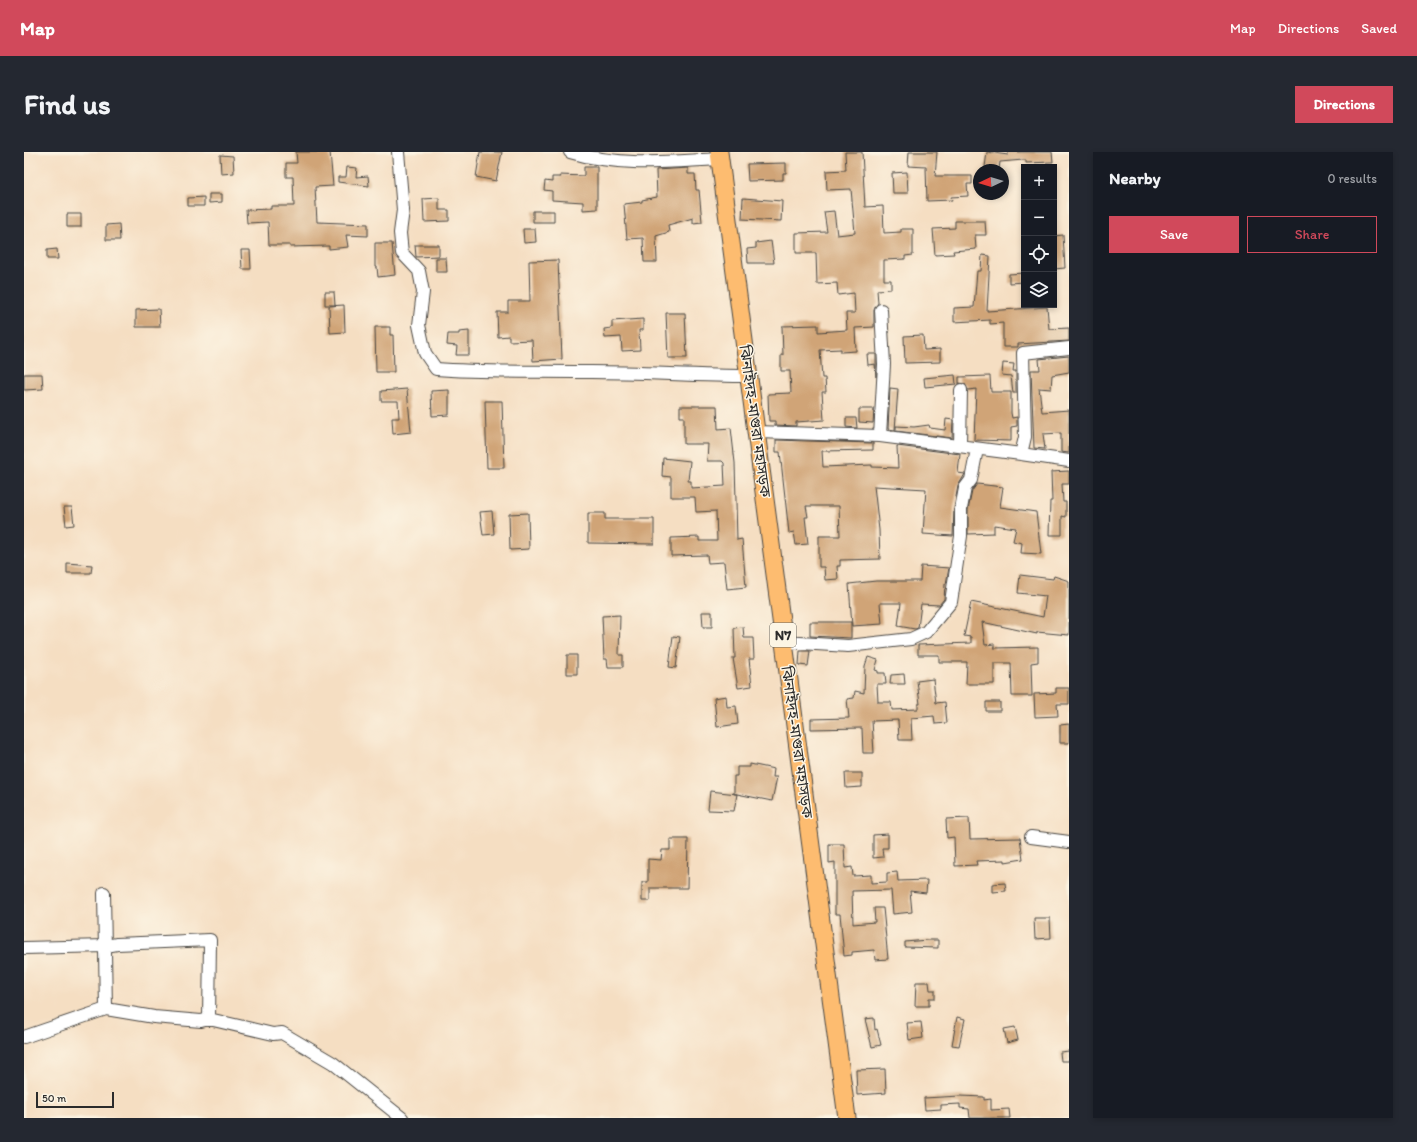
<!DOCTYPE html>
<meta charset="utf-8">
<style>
body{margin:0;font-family:Itim,"Noto Sans Bengali",sans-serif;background:#242831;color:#f1f3f6}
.controls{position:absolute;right:12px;top:12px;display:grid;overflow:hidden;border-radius:0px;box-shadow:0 2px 6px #0003}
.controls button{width:36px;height:36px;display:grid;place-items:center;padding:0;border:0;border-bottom:1px solid #363941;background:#171b24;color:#f1f3f6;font:20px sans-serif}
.compass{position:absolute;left:949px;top:12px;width:36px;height:36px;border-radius:50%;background:#171b24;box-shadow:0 2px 6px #0003;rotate:266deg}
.scale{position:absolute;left:12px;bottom:10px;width:78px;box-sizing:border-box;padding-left:4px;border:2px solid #2b2b2b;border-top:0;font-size:11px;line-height:14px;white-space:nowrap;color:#2b2b2b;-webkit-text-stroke:3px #fcf5e5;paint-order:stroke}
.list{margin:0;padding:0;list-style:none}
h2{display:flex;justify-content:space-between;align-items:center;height:52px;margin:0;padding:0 16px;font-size:17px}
h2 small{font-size:13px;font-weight:400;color:#9ea1a6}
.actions{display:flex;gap:8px;padding:12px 16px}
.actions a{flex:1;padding:9px 0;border:1px solid #d1495b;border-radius:0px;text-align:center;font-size:14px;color:#d1495b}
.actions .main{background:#d1495b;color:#fff}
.icon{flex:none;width:22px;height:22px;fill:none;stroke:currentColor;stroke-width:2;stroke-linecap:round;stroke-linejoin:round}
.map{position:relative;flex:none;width:1045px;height:966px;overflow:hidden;border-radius:0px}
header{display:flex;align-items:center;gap:24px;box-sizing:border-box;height:56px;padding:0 20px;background:#d1495b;color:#fff}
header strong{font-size:19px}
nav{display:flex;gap:22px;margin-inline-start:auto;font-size:14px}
.intro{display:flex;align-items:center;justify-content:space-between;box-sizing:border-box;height:96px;padding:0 24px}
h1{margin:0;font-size:28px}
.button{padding:10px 18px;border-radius:0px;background:#d1495b;color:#fff;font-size:14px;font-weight:700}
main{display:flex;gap:24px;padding:0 24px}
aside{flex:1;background:#171b24;border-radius:0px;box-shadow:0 2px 6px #0003}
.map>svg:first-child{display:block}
</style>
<header>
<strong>Map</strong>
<nav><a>Map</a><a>Directions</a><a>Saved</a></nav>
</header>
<div class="intro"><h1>Find us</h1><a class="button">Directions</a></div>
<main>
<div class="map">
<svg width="1045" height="966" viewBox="0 0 1045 966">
<rect width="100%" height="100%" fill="#fcf5e5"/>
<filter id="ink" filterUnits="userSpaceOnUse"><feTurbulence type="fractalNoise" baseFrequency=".025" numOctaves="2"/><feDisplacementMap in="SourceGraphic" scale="8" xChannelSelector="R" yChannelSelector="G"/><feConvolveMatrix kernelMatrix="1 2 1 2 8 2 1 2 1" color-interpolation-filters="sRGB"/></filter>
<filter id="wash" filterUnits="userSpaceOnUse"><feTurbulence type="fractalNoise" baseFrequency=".012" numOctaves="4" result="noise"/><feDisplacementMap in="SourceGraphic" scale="16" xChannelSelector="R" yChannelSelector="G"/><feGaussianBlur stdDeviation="0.9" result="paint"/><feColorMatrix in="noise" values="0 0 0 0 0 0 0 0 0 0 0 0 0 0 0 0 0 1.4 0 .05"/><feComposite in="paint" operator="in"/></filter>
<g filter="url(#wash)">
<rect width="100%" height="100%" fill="#f5dec2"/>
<g id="blocks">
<path fill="#d0a477" d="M 272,0 L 306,0 L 309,34 L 291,35 L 293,70 L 344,72 L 344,84 L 322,83 L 324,95 L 305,97 L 305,94 L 266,95 L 266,93 L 245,93 L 244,70 L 223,71 L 222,58 L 247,57 L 247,54 L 270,54 L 269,25 L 262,25 L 262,11 L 273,11 Z
M 456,0 L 478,0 L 472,29 L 452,25 Z
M 821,0 L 838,0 L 841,55 L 859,54 L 860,81 L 877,80 L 877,77 L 889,77 L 889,103 L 881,104 L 881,107 L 860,108 L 860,128 L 867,128 L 867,137 L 853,138 L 854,151 L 850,158 L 850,175 L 831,176 L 832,199 L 817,200 L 817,197 L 796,198 L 798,226 L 801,226 L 802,240 L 798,240 L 800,268 L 772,270 L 772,274 L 751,273 L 751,269 L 745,269 L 744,242 L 767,241 L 766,219 L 757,219 L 757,203 L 759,203 L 758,174 L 794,173 L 794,180 L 823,178 L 822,161 L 831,161 L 830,141 L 814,143 L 813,131 L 793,132 L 792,101 L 772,101 L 772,81 L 803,80 L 800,60 L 810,59 L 813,83 L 831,81 L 827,37 L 803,38 L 802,19 L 822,18 Z
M 885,0 L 913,0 L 911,24 L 948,24 L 948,32 L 943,32 L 944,44 L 927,45 L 928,48 L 903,49 L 902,15 L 884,14 Z
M 963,0 L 984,3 L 984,0 L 1028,0 L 1029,10 L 1002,11 L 1002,8 L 999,8 L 976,10 L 975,17 L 961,15 Z
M 196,3 L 209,4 L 210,21 L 197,22 Z
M 762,11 L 762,21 L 759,21 L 759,28 L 724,29 L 723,12 Z
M 323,15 L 333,16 L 332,25 L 344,24 L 345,34 L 314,30 L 314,25 L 322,25 Z
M 560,15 L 573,15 L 573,57 L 559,58 L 559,50 L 528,48 L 528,39 L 520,38 L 521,29 L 528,30 L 528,25 L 537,25 L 536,23 L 560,24 Z
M 664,16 L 664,22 L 671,22 L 672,38 L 675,38 L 678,70 L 669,71 L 669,66 L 644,73 L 645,80 L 632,84 L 633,110 L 620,110 L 619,86 L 603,87 L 600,52 L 618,50 L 618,48 L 633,45 L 632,18 Z
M 883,20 L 884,41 L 869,41 L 868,21 Z
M 185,42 L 198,42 L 198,50 L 185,51 Z
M 180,45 L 180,54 L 164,54 L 164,46 Z
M 415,46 L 415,58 L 425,58 L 425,69 L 400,70 L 399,47 Z
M 719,46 L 758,49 L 757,69 L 718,67 Z
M 509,59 L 530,59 L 530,70 L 509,70 Z
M 43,62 L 57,62 L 57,75 L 43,75 Z
M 931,69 L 961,69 L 962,83 L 951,83 L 952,97 L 929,99 L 930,102 L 911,103 L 909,77 L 931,76 Z
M 95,72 L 96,88 L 82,88 L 82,73 Z
M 499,77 L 511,77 L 512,90 L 500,91 Z
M 1039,83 L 1041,116 L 1030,117 L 1030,84 Z
M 747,89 L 750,111 L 724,111 L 723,97 L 732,96 L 732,91 Z
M 351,91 L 368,91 L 371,123 L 354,125 L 353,115 L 351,115 Z
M 391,93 L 415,93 L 415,104 L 392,105 Z
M 33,97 L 34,107 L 23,107 L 23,98 Z
M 217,98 L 226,98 L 227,117 L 218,117 Z
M 958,103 L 966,104 L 963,159 L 1023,155 L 1025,177 L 1045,176 L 1045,189 L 994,192 L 994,195 L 979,195 L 979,171 L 966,172 L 966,168 L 930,170 L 930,156 L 950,155 L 953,119 L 957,119 Z
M 412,106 L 422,106 L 423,120 L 412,120 Z
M 534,108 L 538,207 L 509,209 L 508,188 L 485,189 L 485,184 L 474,185 L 473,160 L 484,160 L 484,149 L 506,149 L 505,109 Z
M 1000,121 L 1000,130 L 985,131 L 985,122 Z
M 301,140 L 310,140 L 311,153 L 301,153 Z
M 320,153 L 321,180 L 306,181 L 305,154 Z
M 135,157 L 136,175 L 112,175 L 112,158 Z
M 642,161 L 661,161 L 663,206 L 644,206 Z
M 619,167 L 619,178 L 615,178 L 616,198 L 598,199 L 597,185 L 581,186 L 580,177 L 588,176 L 588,169 Z
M 351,175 L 366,175 L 366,183 L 369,183 L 370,220 L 352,220 Z
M 445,179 L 445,203 L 432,203 L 433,194 L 423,193 L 424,182 L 435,182 L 435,180 Z
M 899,183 L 900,198 L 916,197 L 916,210 L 881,211 L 880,184 Z
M 843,202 L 852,202 L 852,225 L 851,212 L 844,213 Z
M 1045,204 L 1045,220 L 1028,223 L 1027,237 L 1015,236 L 1018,260 L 1045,258 L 1045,301 L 1037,300 L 1037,281 L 1019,282 L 1021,297 L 1010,296 L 1007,218 L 1016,218 L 1015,207 Z
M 979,211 L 990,212 L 989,219 L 992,219 L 992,241 L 989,241 L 987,224 L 978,223 Z
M 0,222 L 18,222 L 19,237 L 0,238 Z
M 931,223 L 932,232 L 901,235 L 900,226 Z
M 966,224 L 967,240 L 987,240 L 987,261 L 988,266 L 993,265 L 993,274 L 987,275 L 987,289 L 950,288 L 952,237 L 944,238 L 941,232 L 935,231 L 935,225 Z
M 866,236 L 874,237 L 871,278 L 864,277 Z
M 383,237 L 387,280 L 369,282 L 368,266 L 375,266 L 374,249 L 357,249 L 357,239 Z
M 425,238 L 425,263 L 408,264 L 407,239 Z
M 461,249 L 478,249 L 480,316 L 463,316 Z
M 656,254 L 693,254 L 694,277 L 707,276 L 711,311 L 713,388 L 718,387 L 722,435 L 703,437 L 700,410 L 684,411 L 683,403 L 647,404 L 647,386 L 675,385 L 675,389 L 693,389 L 692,359 L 672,360 L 671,345 L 647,345 L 647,325 L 638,324 L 639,306 L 666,309 L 664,329 L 667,329 L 667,336 L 701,334 L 700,311 L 698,309 L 683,309 L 684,292 L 660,292 L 660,265 L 656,265 Z
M 835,257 L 850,257 L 849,271 L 835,270 Z
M 822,266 L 832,266 L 833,276 L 822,275 Z
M 922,267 L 929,268 L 928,286 L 872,279 L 872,274 L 890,275 L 905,273 L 906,276 L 921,278 Z
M 752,288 L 849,291 L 849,298 L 798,299 L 799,315 L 848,313 L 848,315 L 874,316 L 873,294 L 936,302 L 934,321 L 941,322 L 934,334 L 930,356 L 929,384 L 899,382 L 902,337 L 850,334 L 855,378 L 856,407 L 816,408 L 816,414 L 813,414 L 814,427 L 801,428 L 800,415 L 795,415 L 795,384 L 816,384 L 815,354 L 782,354 L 784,365 L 781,365 L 784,392 L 772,393 L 770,380 L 765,381 L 756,300 L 752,300 Z
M 1045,319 L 1045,332 L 1038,332 L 1039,350 L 1042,350 L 1042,365 L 1038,364 L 1038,383 L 1025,383 L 1026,349 L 1028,349 L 1027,320 Z
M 953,332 L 979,335 L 976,355 L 1012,360 L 1017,402 L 997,401 L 998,391 L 989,389 L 992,376 L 970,373 L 970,381 L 944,382 L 944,358 L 948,339 Z
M 40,355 L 48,355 L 50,373 L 42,374 Z
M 468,359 L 470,382 L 459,383 L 456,360 Z
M 504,361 L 505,397 L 486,398 L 485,362 Z
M 564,361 L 581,361 L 581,367 L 630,367 L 630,392 L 564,391 Z
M 43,411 L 68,413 L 67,421 L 43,421 Z
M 897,414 L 925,416 L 922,432 L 921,432 L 920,447 L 915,453 L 897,452 L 894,476 L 891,477 L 874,474 L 877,451 L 856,451 L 858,472 L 828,474 L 825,432 L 852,429 L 896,429 Z
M 996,423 L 1029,427 L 1030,424 L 1045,429 L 1045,483 L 1013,480 L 1013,482 L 958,470 L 961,493 L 970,492 L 970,496 L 1014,495 L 1014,510 L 1007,511 L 1008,544 L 988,544 L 987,511 L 970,511 L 970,532 L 942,532 L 943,510 L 915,510 L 915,503 L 894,503 L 894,493 L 947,491 L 947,485 L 940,484 L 947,450 L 1019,465 L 1022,444 L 994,441 Z
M 678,460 L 688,460 L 688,475 L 679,475 Z
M 596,463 L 595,503 L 599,503 L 599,515 L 584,515 L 583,507 L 580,507 L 578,464 Z
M 786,470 L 827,470 L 827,486 L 786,484 Z
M 719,475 L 720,486 L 729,486 L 730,507 L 725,507 L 728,534 L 714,536 L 709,506 L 711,506 L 710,476 Z
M 649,484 L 656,485 L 652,516 L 645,515 Z
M 776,499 L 786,499 L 784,514 L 775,513 Z
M 543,503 L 553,503 L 553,522 L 543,522 Z
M 844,505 L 854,508 L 851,518 L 854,519 L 854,521 L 861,521 L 862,532 L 853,532 L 854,550 L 867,550 L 868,558 L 894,557 L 894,552 L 896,552 L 893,529 L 909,527 L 912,551 L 921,550 L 923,571 L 911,572 L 910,564 L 887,566 L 888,588 L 875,588 L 874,568 L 848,569 L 850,601 L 839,601 L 838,576 L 787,577 L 787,567 L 825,566 L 823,547 L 830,546 L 831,539 L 840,541 L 841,514 Z
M 880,522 L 881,532 L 866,532 L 867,523 Z
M 1032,536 L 1045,536 L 1045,552 L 1033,552 L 1034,564 L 1011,565 L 1010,542 L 1032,541 Z
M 702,544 L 703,555 L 712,554 L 714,572 L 693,575 L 690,546 Z
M 962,550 L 976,550 L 976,559 L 962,559 Z
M 1045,572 L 1045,591 L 1036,591 L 1036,573 Z
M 726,612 L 750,617 L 749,625 L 753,625 L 748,649 L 713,642 L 710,659 L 684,658 L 686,639 L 713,642 L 710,642 L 710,624 L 713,624 L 713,615 L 726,615 Z
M 821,621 L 838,621 L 838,635 L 822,636 Z
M 945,666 L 946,687 L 996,686 L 999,707 L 981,710 L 981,708 L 952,709 L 953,713 L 931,714 L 930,685 L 923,686 L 922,667 Z
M 864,682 L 864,696 L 858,696 L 859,705 L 849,706 L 849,683 Z
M 646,687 L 664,687 L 663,736 L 626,736 L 626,749 L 618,749 L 618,730 L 624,730 L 624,707 L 637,708 L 638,698 L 646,698 Z
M 805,692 L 820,692 L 821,716 L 828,715 L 829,724 L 847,723 L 847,731 L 863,730 L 863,721 L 873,720 L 874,729 L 903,728 L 902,741 L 886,739 L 888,760 L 869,762 L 867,738 L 828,739 L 829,772 L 851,770 L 850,756 L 859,756 L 864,807 L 851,808 L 850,798 L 828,800 L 828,803 L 820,804 L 816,762 L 811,762 L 811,710 L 805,711 Z
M 981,731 L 982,739 L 968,740 L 968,732 Z
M 1010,766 L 1026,766 L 1027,786 L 1011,787 Z
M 903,788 L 914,788 L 914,796 L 881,795 L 881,790 Z
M 892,830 L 905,830 L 906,838 L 911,838 L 911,846 L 905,846 L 905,854 L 891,854 Z
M 933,865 L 941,867 L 935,894 L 928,893 Z
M 850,866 L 851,878 L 853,877 L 857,893 L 848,895 L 841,867 Z
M 897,870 L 899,886 L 885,888 L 883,871 Z
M 991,875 L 994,888 L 983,891 L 980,877 Z
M 1045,899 L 1045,909 L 1037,909 L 1036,900 Z
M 861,917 L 862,941 L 833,943 L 832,918 Z
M 936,944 L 960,945 L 960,948 L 967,947 L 967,958 L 985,957 L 986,966 L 946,966 L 945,957 L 936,956 L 936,952 L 917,953 L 917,957 L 901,958 L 900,946 Z"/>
</g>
</g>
<g filter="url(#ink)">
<use href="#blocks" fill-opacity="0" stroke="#494642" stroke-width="1"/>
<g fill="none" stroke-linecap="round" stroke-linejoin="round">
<g stroke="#494642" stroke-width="14">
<path id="minor" d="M 374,0 L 379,58 L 376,81 L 378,101 L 395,119 L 399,140 L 395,173 L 401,201 L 412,217 C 464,221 515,219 567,220 C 620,220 672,224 725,224
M 546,0 C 595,15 646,10 696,7
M 732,280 L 856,284 L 997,302 L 1001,285 L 999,201 L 1045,196
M 856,284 L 860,212 L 857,158
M 936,293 L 937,238
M 997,302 L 1045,309
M 760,490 L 824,494 L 887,487 L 902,480 L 927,450 L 937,384 L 937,357 L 941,336 L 947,328 L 953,297
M 1007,685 L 1045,690
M 80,741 L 82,857
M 0,796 L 82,794 L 93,792 L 186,788 L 185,867
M 0,885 L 82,857 L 130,865 L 177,869 L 185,867 L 249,882 L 258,881 L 309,911 L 378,966"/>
</g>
<g stroke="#494642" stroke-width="19">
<path id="highway" d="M 695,0 L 823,966"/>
</g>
<use href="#minor" stroke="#fff" stroke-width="12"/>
<use href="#highway" stroke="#fdbc6f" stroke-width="17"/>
</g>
</g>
<g text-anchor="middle" stroke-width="3" stroke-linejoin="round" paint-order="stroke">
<rect fill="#fcf5e5" stroke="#6a6863" stroke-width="1" x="746" y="471" width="26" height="24" rx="3"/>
<g font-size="14" font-weight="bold" fill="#2b2b2b">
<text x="759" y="488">N7</text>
</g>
<g font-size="15" fill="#2b2b2b" stroke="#fcf5e5">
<text transform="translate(731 269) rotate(82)" y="5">ঝিনাইদহ-মাগুরা মহাসড়ক</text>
<text transform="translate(773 590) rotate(82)" y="5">ঝিনাইদহ-মাগুরা মহাসড়ক</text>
</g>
</g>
</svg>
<div class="controls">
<button>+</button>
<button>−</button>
<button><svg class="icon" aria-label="locate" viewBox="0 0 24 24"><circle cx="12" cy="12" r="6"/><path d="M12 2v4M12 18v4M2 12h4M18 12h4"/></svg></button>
<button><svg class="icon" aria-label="layers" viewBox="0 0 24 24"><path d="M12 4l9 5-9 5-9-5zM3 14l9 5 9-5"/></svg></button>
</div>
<svg class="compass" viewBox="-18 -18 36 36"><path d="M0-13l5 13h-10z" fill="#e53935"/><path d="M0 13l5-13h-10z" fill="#9ea1a6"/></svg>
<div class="scale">50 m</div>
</div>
<aside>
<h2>Nearby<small>0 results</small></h2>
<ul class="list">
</ul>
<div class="actions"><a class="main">Save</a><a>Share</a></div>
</aside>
</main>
